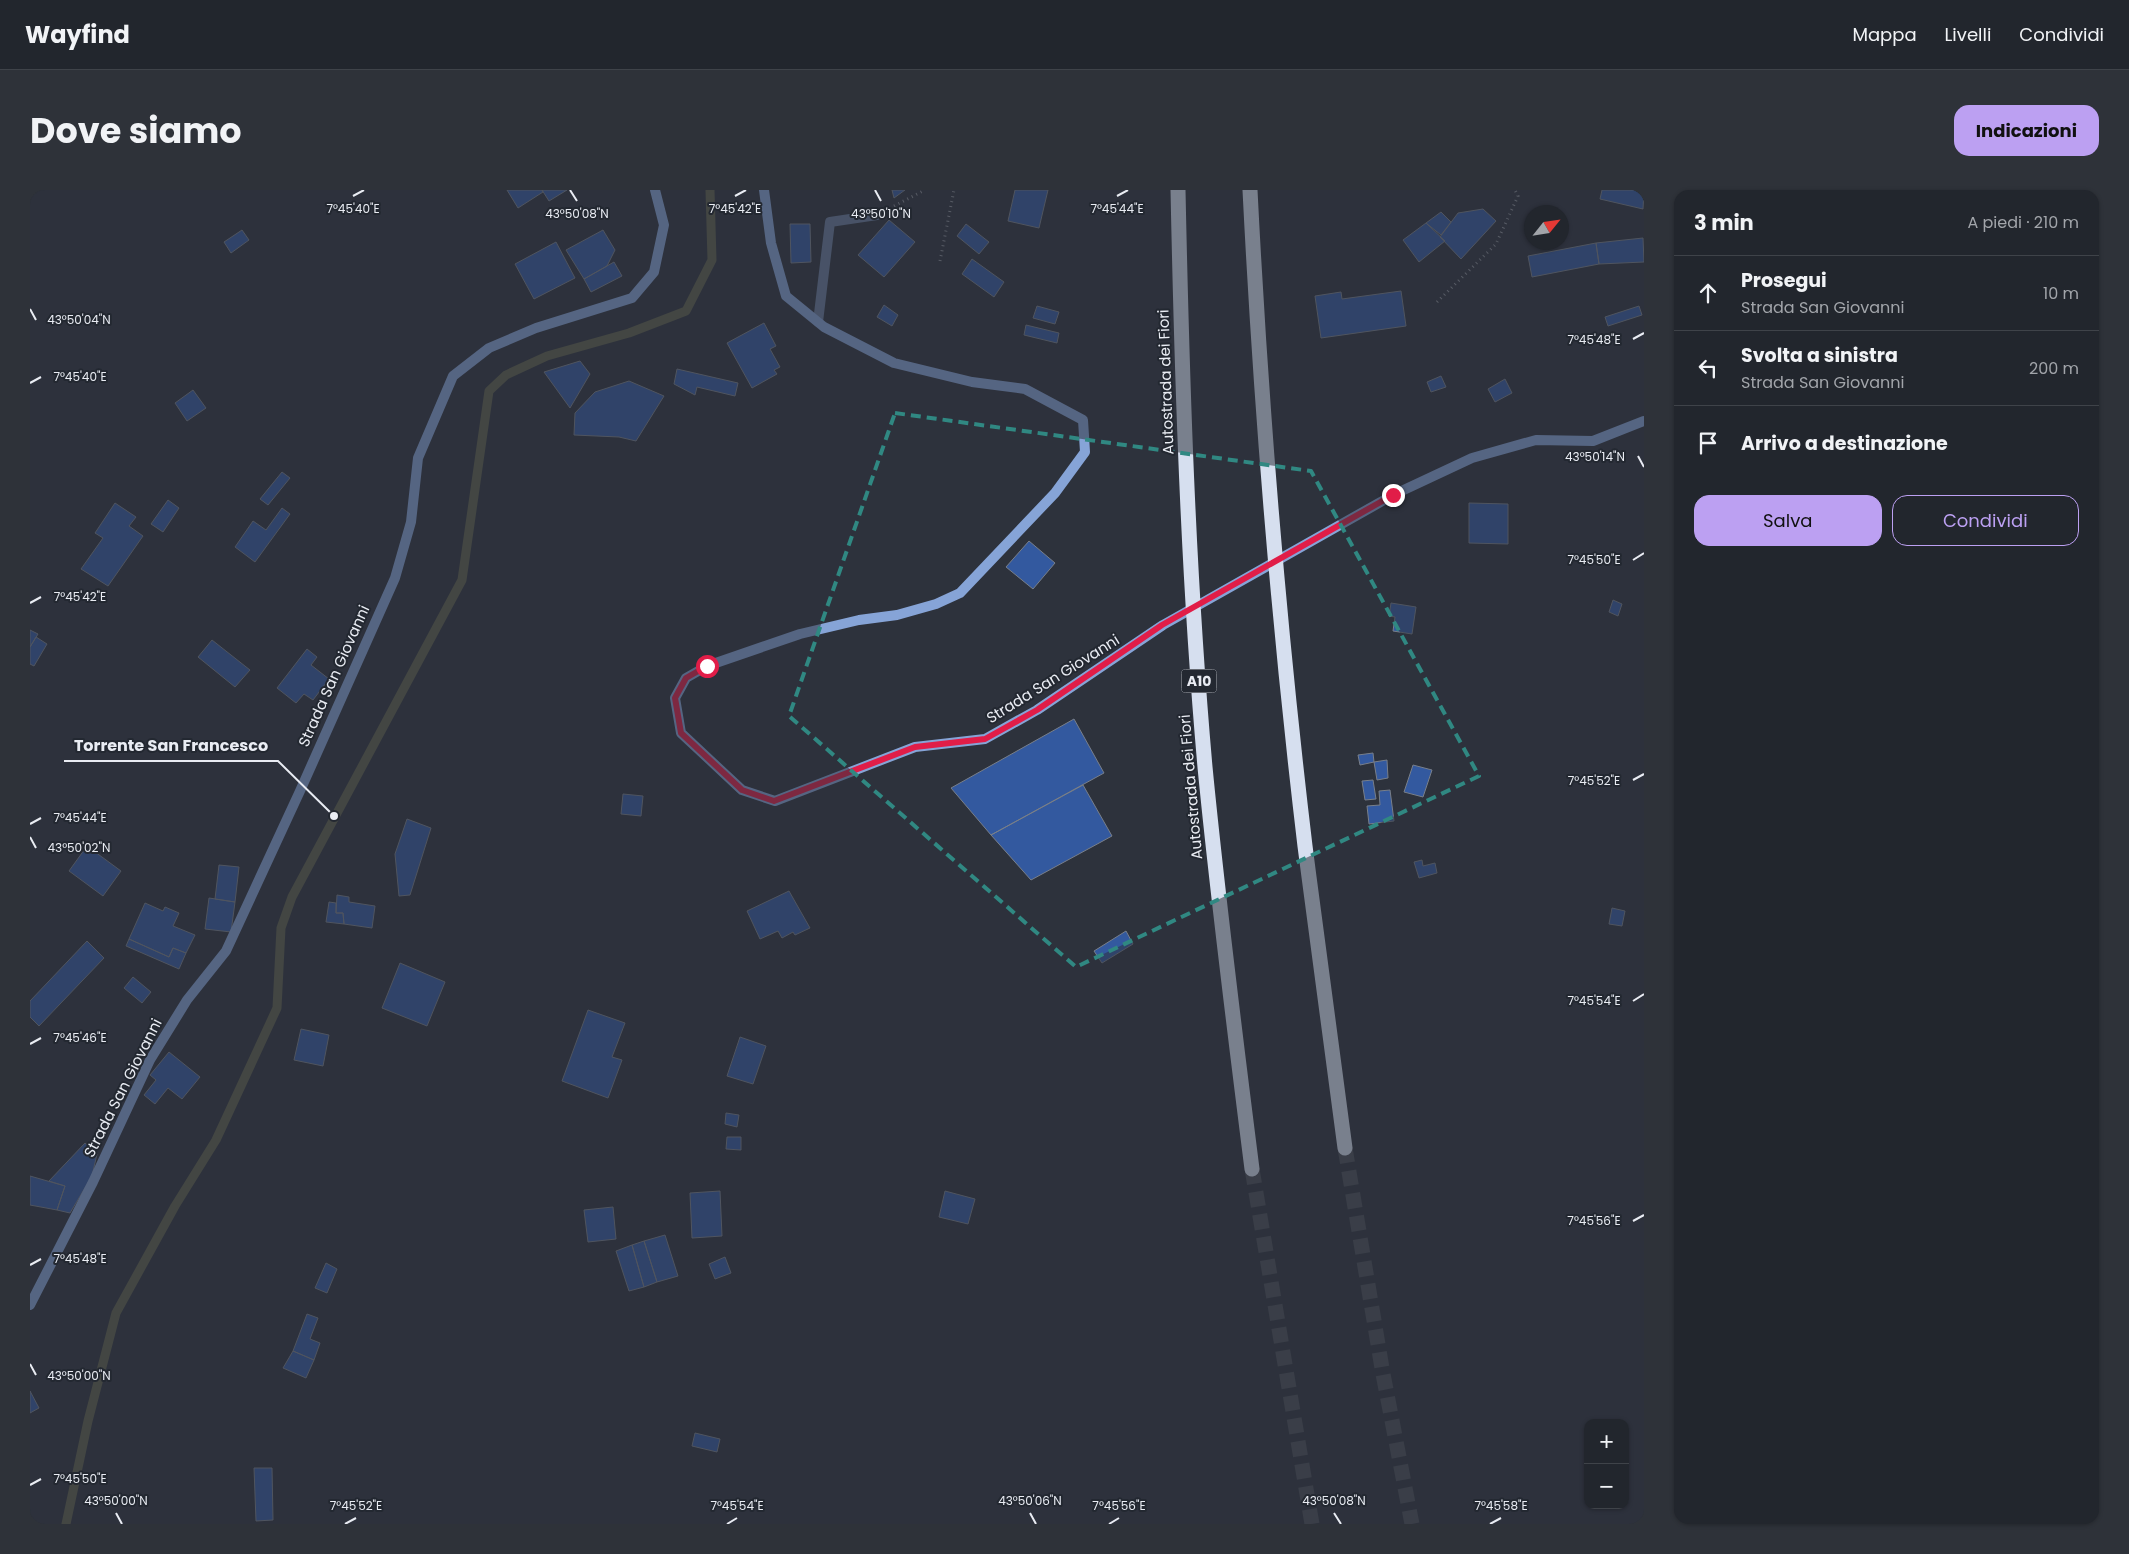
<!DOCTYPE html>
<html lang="it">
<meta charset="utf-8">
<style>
body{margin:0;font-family:Poppins,sans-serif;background:#2e3239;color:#f1f3f6}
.controls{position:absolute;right:15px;bottom:15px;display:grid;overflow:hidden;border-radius:10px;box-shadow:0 1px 4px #0004}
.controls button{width:45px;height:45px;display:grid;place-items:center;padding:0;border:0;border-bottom:1px solid #3f4349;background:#22262d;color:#f1f3f6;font:25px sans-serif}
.compass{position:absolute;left:1494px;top:15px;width:45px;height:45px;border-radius:50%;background:#22262d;box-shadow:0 1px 4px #0004;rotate:60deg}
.stop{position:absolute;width:15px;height:15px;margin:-11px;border:4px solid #e11d48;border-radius:50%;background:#fff}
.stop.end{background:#e11d48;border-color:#fff;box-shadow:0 1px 5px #0008}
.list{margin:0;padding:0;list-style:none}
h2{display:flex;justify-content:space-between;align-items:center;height:65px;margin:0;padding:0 20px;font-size:21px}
h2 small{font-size:16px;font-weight:400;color:#a2a5aa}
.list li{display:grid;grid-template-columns:32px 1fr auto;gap:15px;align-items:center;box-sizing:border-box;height:75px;padding:0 20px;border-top:1px solid #3f4349}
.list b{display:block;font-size:19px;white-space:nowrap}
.list p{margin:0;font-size:16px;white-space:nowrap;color:#a2a5aa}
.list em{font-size:16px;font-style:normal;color:#a2a5aa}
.actions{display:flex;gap:10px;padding:15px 20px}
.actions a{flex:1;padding:11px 0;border:1px solid #bca0f2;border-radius:15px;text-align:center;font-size:18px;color:#bca0f2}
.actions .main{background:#bca0f2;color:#111}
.icon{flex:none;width:28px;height:28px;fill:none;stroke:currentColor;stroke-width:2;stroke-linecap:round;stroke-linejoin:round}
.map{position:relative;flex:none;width:1614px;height:1334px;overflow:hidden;border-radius:15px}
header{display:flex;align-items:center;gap:30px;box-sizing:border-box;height:70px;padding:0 25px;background:#22262d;border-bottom:1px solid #3f4349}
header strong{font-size:24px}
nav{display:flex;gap:28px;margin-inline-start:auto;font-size:18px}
.intro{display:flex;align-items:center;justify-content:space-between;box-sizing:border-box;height:120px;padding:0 30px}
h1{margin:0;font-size:35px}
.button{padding:12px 22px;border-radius:15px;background:#bca0f2;color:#111;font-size:18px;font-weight:700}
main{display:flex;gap:30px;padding:0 30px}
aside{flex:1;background:#22262d;border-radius:15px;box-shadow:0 1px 4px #0004}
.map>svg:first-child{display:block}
</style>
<header>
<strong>Wayfind</strong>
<nav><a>Mappa</a><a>Livelli</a><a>Condividi</a></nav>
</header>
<div class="intro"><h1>Dove siamo</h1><a class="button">Indicazioni</a></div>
<main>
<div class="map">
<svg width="1614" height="1334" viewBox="0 0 1614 1334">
<rect width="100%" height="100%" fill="#2d323c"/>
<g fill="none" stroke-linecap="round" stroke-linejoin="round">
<path stroke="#5e604c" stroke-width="9" d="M 36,1334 L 58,1231 L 86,1123 L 145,1016 L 186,950 L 247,818 L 251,738 L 262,707 L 432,390 L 459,201 L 476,185 L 517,166 L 599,143 L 656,121 L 682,70 L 680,0"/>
</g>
<path fill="#33599f" stroke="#787f8a" d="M 477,0 L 512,0 L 513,2 L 488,18 Z
M 512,0 L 537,0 L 519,11 Z
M 862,0 L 875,0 L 864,8 Z
M 985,0 L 1018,0 L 1009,38 L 978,31 Z
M 1572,0 L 1614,0 L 1613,19 L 1570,9 Z
M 1453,19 L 1466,31 L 1431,69 L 1410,47 L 1428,23 Z
M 1411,22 L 1421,32 L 1411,45 L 1396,33 Z
M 859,30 L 885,52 L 854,87 L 828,65 Z
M 1396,33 L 1415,51 L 1389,72 L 1373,50 Z
M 760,34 L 780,34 L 781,72 L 761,73 Z
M 936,34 L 959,52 L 949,64 L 927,46 Z
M 212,40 L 219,50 L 201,63 L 194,52 Z
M 573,40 L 585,60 L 577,76 L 554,89 L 536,60 Z
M 1613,48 L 1614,72 L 1569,74 L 1566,53 Z
M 526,52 L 545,88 L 504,109 L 485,74 Z
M 1566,53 L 1569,74 L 1502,87 L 1498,66 Z
M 942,69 L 974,92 L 964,107 L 932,84 Z
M 584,72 L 592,86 L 561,102 L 554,89 Z
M 1371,101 L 1376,136 L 1291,148 L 1285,106 L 1311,102 L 1312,109 Z
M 854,115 L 868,125 L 862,136 L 847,127 Z
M 1007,116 L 1029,122 L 1025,134 L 1003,128 Z
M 1609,116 L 1612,125 L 1578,136 L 1575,127 Z
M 734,133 L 746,156 L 740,159 L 750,177 L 744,180 L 747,184 L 722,198 L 697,153 Z
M 996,135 L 1029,143 L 1027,153 L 994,145 Z
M 550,171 L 560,184 L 540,218 L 514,182 Z
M 647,179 L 708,193 L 705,206 L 667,197 L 665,205 L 644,194 Z
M 1411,186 L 1416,197 L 1401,202 L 1397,192 Z
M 1475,189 L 1482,203 L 1465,212 L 1458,199 Z
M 599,191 L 634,206 L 606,251 L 589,247 L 544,245 L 545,223 L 565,202 Z
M 163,200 L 176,218 L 157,231 L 145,213 Z
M 252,282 L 260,288 L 238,315 L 230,309 Z
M 138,310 L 149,318 L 133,342 L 121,334 Z
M 85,313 L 106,327 L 99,336 L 113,346 L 78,396 L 51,379 L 73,348 L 65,343 Z
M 1439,313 L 1478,314 L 1478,354 L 1439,353 Z
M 252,318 L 260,324 L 225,372 L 205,357 L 223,331 L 236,340 Z
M 999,351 L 1025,373 L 1003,399 L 976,377 Z
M 1583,410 L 1592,414 L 1588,426 L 1579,422 Z
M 1361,413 L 1386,417 L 1382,444 L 1363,441 L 1365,427 L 1359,426 Z
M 0,440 L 8,444 L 0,457 Z
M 6,447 L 17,454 L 4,476 L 0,474 L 0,457 Z
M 182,450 L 220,480 L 205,497 L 168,467 Z
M 277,459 L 287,467 L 281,475 L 299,489 L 283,510 L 274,504 L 266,513 L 247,498 Z
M 1044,529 L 1074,583 L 961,645 L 921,598 Z
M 1343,563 L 1344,572 L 1330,575 L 1328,565 Z
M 1357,570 L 1358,588 L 1347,590 L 1344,572 Z
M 1383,575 L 1402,580 L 1393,607 L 1374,602 Z
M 1343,590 L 1346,609 L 1335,610 L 1332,591 Z
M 1053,595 L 1082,646 L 1001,690 L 961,645 Z
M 1360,600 L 1364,631 L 1339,634 L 1337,616 L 1350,615 L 1349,601 Z
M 593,604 L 613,606 L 611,626 L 591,624 Z
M 377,629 L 401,638 L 380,705 L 369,706 L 365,664 Z
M 57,656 L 91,681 L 73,706 L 39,681 Z
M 1392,670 L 1393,676 L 1405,673 L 1407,683 L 1389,688 L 1384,672 Z
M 189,675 L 209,677 L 205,712 L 185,709 Z
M 759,701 L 780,738 L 765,745 L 763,742 L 752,748 L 748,741 L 730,749 L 717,721 Z
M 307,705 L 319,707 L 319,712 L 345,716 L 342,738 L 314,734 L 313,723 L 306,723 Z
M 179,708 L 205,712 L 201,742 L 175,739 Z
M 299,712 L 306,713 L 306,723 L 313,723 L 314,734 L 296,732 Z
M 115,713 L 133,721 L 135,717 L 149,723 L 143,736 L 165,745 L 156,763 L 143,758 L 139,767 L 99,749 Z
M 1582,718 L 1595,721 L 1592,736 L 1579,734 Z
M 1096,741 L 1103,754 L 1072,773 L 1064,761 Z
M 99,749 L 139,767 L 143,758 L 156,763 L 149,779 L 96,756 Z
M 57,751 L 74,768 L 9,836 L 0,827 L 0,811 Z
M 370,773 L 415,792 L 397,836 L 352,818 Z
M 103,787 L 121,802 L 112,813 L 94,798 Z
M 558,820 L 595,833 L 582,867 L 592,870 L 578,908 L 532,891 Z
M 271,839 L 299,845 L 293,876 L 264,870 Z
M 710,847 L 736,856 L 723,894 L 697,886 Z
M 139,862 L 170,887 L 152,909 L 138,898 L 125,914 L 114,905 L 126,890 L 120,885 Z
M 696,923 L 709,925 L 707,937 L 695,934 Z
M 697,947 L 711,947 L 711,960 L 696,959 Z
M 55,953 L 67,964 L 62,986 L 40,1023 L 27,1020 L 35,996 L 19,991 Z
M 0,986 L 35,996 L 27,1020 L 0,1015 Z
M 690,1001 L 692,1046 L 662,1048 L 660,1003 Z
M 915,1001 L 945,1009 L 938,1034 L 909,1027 Z
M 583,1017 L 586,1049 L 558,1052 L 554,1020 Z
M 635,1045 L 648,1086 L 627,1092 L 614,1051 Z
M 614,1051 L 627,1092 L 614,1097 L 602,1055 Z
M 602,1055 L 614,1097 L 599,1101 L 586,1061 Z
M 695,1067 L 701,1083 L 685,1089 L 679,1074 Z
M 296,1073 L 307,1079 L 297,1103 L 285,1098 Z
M 277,1124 L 288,1128 L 280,1149 L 290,1153 L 284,1170 L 263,1161 Z
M 263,1161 L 284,1170 L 276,1188 L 253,1178 Z
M 0,1201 L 9,1218 L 0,1223 Z
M 665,1243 L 690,1249 L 687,1262 L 662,1256 Z
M 224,1278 L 242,1278 L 243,1330 L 226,1331 Z"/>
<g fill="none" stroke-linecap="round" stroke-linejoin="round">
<path stroke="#494e57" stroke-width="15" stroke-dasharray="15 8" stroke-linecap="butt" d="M 1315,958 L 1353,1184 L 1382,1334
M 1222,979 L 1282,1334"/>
<path stroke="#898d96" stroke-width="3" stroke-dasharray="1 4" stroke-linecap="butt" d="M 864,16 L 895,0
M 910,71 L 924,0
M 1407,112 L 1466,54 L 1488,6 L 1485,0"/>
<path stroke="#687b9b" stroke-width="10" d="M 788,132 L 800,32 L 847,25"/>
<path stroke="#86a4d7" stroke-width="10" d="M 734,0 L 741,53 L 756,106 L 794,137 L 864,173 L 942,192 L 995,199 L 1053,230 L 1055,262 L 1025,303 L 930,403 L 906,414 L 867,425 L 829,430 L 770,444 L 677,476 L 656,488 L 645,508 L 651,543 L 712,600 L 745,611 L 885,557 L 955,549 L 1007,520 L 1133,435 L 1363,305 L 1442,268 L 1506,250 L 1563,251 L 1614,231
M 0,1115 L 63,992 L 120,870 L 157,810 L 196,761 L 270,601 L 365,388 L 381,332 L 388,268 L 423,186 L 459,158 L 506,138 L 602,108 L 624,82 L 634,35 L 625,0"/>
<path stroke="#d6dfef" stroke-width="15" d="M 1148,0 C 1152,192 1158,385 1175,577 C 1188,711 1205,845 1222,979
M 1220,0 C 1231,219 1249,438 1275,656 C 1288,757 1302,858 1315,958"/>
</g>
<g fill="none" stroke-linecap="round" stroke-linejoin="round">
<path stroke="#e11d48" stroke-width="6" d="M 677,476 L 656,488 L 645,508 L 651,543 L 712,600 L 744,611 L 885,557 L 955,549 L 1007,520 L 1132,435 L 1363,305"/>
</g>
<path d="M0 0H1614V1334H0ZM 865,223 L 1281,281 L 1449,586 L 1046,777 L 759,526 Z" fill="#2d323c" fill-opacity=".55" fill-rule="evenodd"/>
<path fill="none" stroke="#308882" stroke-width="4" stroke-dasharray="10 6" stroke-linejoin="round" d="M 865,223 L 1281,281 L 1449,586 L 1046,777 L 759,526 Z"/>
<path fill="none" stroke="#e9ecf3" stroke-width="2" d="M 540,0 L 547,11M 845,0 L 851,11M 323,6 L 334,0M 705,6 L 716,0M 1087,6 L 1098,0M 0,119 L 6,130M 1603,149 L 1614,143M 0,193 L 11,187M 1608,266 L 1614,277M 1603,370 L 1614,363M 0,413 L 11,407M 1603,590 L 1614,584M 0,634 L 11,628M 0,647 L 6,658M 1603,811 L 1614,804M 0,854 L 11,848M 1603,1031 L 1614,1025M 0,1075 L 11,1069M 0,1174 L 6,1185M 0,1295 L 11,1289M 86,1323 L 92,1334M 1000,1323 L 1006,1334M 1304,1323 L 1311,1334M 315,1334 L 326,1328M 697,1334 L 707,1328M 1079,1334 L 1089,1328M 1460,1334 L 1471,1328"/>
<g text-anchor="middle" stroke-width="4" stroke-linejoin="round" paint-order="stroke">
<rect fill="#232831" stroke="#aeb1b9" stroke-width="1" x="1151.5" y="479.5" width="35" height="23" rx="4"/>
<g font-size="14" font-weight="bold" fill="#e9ecf3">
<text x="1169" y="496">A10</text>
</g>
<g font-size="15" fill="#e9ecf3" stroke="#232831">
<text transform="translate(1136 192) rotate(-92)" y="5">Autostrada dei Fiori</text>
<text transform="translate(304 486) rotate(-66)" y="5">Strada San Giovanni</text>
<text transform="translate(1023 489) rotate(-32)" y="5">Strada San Giovanni</text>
<text transform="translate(1161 597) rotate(-95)" y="5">Autostrada dei Fiori</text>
<text transform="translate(93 898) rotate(-63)" y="5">Strada San Giovanni</text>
</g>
</g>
<g font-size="12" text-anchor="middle" fill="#e9ecf3" stroke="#232831" stroke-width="4" stroke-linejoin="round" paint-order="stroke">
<text x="323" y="23">7°45'40"E</text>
<text x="705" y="23">7°45'42"E</text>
<text x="1087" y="23">7°45'44"E</text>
<text x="547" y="28">43°50'08"N</text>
<text x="851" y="28">43°50'10"N</text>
<text x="49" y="134">43°50'04"N</text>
<text x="1564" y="154">7°45'48"E</text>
<text x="50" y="191">7°45'40"E</text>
<text x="1565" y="271">43°50'14"N</text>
<text x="1564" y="374">7°45'50"E</text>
<text x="50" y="411">7°45'42"E</text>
<text x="1564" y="595">7°45'52"E</text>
<text x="50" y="632">7°45'44"E</text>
<text x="49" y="662">43°50'02"N</text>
<text x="1564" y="815">7°45'54"E</text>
<text x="50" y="852">7°45'46"E</text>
<text x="1564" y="1035">7°45'56"E</text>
<text x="50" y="1073">7°45'48"E</text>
<text x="49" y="1190">43°50'00"N</text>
<text x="50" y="1293">7°45'50"E</text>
<text x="86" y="1315">43°50'00"N</text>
<text x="1000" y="1315">43°50'06"N</text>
<text x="1304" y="1315">43°50'08"N</text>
<text x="326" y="1320">7°45'52"E</text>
<text x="707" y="1320">7°45'54"E</text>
<text x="1089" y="1320">7°45'56"E</text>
<text x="1471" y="1320">7°45'58"E</text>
</g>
<path fill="none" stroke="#e9ecf3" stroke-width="2" d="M304 626L248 571H34"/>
<circle fill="#e9ecf3" stroke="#232831" stroke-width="2" cx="304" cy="626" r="5"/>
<g font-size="16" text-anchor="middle" font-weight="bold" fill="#e9ecf3" stroke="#232831" stroke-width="4" stroke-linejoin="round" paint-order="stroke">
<text x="141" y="561">Torrente San Francesco</text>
</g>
</svg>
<div class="controls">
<button>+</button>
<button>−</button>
</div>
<svg class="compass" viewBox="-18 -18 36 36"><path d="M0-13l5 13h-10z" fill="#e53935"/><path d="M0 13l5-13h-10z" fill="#a2a5aa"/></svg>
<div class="stop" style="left:677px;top:476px"></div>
<div class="stop end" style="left:1363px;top:305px"></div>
</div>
<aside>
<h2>3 min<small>A piedi · 210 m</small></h2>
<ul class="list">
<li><svg class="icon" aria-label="ahead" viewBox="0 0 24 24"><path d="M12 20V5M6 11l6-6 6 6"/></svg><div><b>Prosegui</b><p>Strada San Giovanni</p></div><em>10 m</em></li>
<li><svg class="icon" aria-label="left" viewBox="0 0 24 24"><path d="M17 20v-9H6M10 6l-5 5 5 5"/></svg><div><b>Svolta a sinistra</b><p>Strada San Giovanni</p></div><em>200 m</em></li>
<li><svg class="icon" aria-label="arrive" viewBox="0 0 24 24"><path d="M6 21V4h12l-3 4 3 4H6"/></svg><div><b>Arrivo a destinazione</b></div></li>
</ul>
<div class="actions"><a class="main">Salva</a><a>Condividi</a></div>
</aside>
</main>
